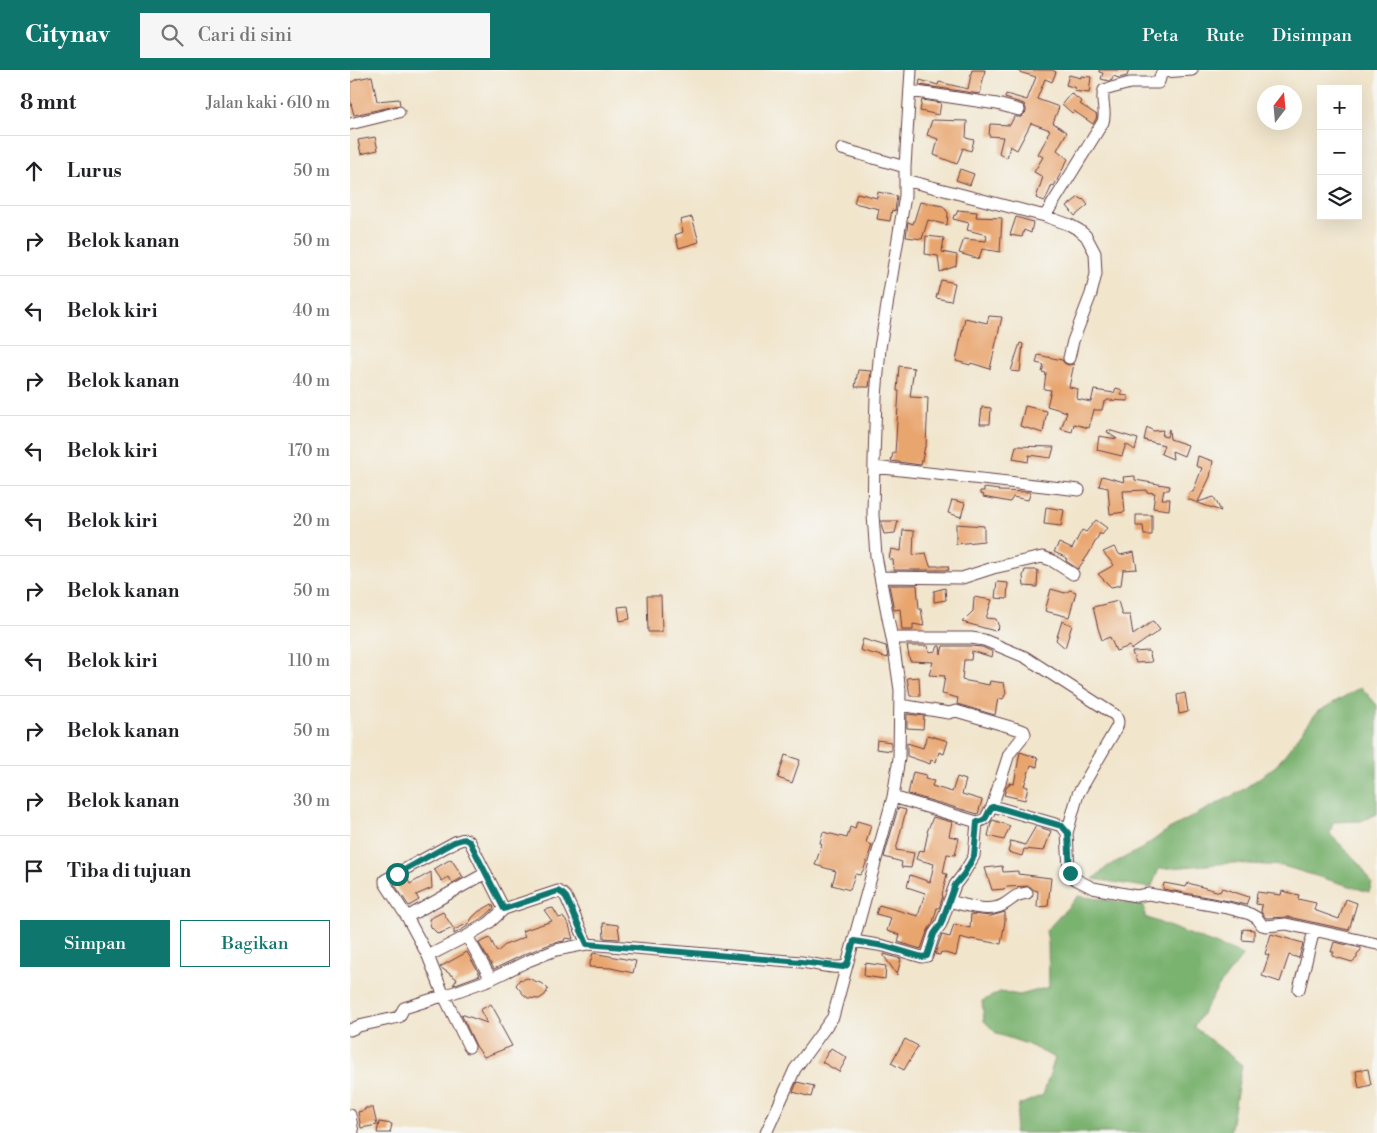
<!DOCTYPE html>
<html lang="id">
<meta charset="utf-8">
<style>
body{margin:0;font-family:"Libre Bodoni",serif;background:#f6f6f6;color:#202124}
.controls{position:absolute;right:15px;top:15px;display:grid;overflow:hidden;border-radius:0px;box-shadow:0 5px 20px #0002}
.controls button{width:45px;height:45px;display:grid;place-items:center;padding:0;border:0;border-bottom:1px solid #e0e0e0;background:#fff;color:#202124;font:25px sans-serif}
.compass{position:absolute;left:907px;top:15px;width:45px;height:45px;border-radius:50%;background:#fff;box-shadow:0 5px 20px #0002;rotate:16deg}
.stop{position:absolute;width:15px;height:15px;margin:-11px;border:4px solid #0f766e;border-radius:50%;background:#fff}
.stop.end{background:#0f766e;border-color:#fff;box-shadow:0 1px 5px #0008}
.list{margin:0;padding:0;list-style:none}
h2{display:flex;justify-content:space-between;align-items:center;height:65px;margin:0;padding:0 20px;font-size:21px}
h2 small{font-size:16px;font-weight:400;color:#757577}
.list li{display:grid;grid-template-columns:32px 1fr auto;gap:15px;align-items:center;box-sizing:border-box;height:70px;padding:0 20px;border-top:1px solid #e0e0e0}
.list b{display:block;font-size:19px;white-space:nowrap}
.list em{font-size:16px;font-style:normal;color:#757577}
.actions{display:flex;gap:10px;padding:15px 20px}
.actions a{flex:1;padding:11px 0;border:1px solid #0f766e;border-radius:0px;text-align:center;font-size:18px;color:#0f766e}
.actions .main{background:#0f766e;color:#fff}
.icon{flex:none;width:28px;height:28px;fill:none;stroke:currentColor;stroke-width:2;stroke-linecap:round;stroke-linejoin:round}
.map{position:relative;flex:none;width:1027px;height:1063px;overflow:hidden}
header{display:flex;align-items:center;gap:30px;box-sizing:border-box;height:70px;padding:0 25px;background:#0f766e;color:#fff}
header strong{font-size:24px}
nav{display:flex;gap:28px;margin-inline-start:auto;font-size:18px}
.search{width:350px;height:45px;background:#f6f6f6;display:flex;align-items:center;gap:12px;box-sizing:border-box;padding:0 18px;border-radius:0px;color:#757577;font-size:19px}
main{display:flex}
aside{flex:1;background:#fff}
.map>svg:first-child{display:block}
</style>
<header>
<strong>Citynav</strong>
<div class="search"><svg class="icon" aria-label="search" viewBox="0 0 24 24"><circle cx="10" cy="10" r="6"/><path d="M15 15l6 6"/></svg>Cari di sini</div>
<nav><a>Peta</a><a>Rute</a><a>Disimpan</a></nav>
</header>
<main>
<aside>
<h2>8 mnt<small>Jalan kaki · 610 m</small></h2>
<ul class="list">
<li><svg class="icon" aria-label="ahead" viewBox="0 0 24 24"><path d="M12 20V5M6 11l6-6 6 6"/></svg><div><b>Lurus</b></div><em>50 m</em></li>
<li><svg class="icon" aria-label="right" viewBox="0 0 24 24"><path d="M7 20v-9h11M14 6l5 5-5 5"/></svg><div><b>Belok kanan</b></div><em>50 m</em></li>
<li><svg class="icon" aria-label="left" viewBox="0 0 24 24"><path d="M17 20v-9H6M10 6l-5 5 5 5"/></svg><div><b>Belok kiri</b></div><em>40 m</em></li>
<li><svg class="icon" aria-label="right" viewBox="0 0 24 24"><path d="M7 20v-9h11M14 6l5 5-5 5"/></svg><div><b>Belok kanan</b></div><em>40 m</em></li>
<li><svg class="icon" aria-label="left" viewBox="0 0 24 24"><path d="M17 20v-9H6M10 6l-5 5 5 5"/></svg><div><b>Belok kiri</b></div><em>170 m</em></li>
<li><svg class="icon" aria-label="left" viewBox="0 0 24 24"><path d="M17 20v-9H6M10 6l-5 5 5 5"/></svg><div><b>Belok kiri</b></div><em>20 m</em></li>
<li><svg class="icon" aria-label="right" viewBox="0 0 24 24"><path d="M7 20v-9h11M14 6l5 5-5 5"/></svg><div><b>Belok kanan</b></div><em>50 m</em></li>
<li><svg class="icon" aria-label="left" viewBox="0 0 24 24"><path d="M17 20v-9H6M10 6l-5 5 5 5"/></svg><div><b>Belok kiri</b></div><em>110 m</em></li>
<li><svg class="icon" aria-label="right" viewBox="0 0 24 24"><path d="M7 20v-9h11M14 6l5 5-5 5"/></svg><div><b>Belok kanan</b></div><em>50 m</em></li>
<li><svg class="icon" aria-label="right" viewBox="0 0 24 24"><path d="M7 20v-9h11M14 6l5 5-5 5"/></svg><div><b>Belok kanan</b></div><em>30 m</em></li>
<li><svg class="icon" aria-label="arrive" viewBox="0 0 24 24"><path d="M6 21V4h12l-3 4 3 4H6"/></svg><div><b>Tiba di tujuan</b></div></li>
</ul>
<div class="actions"><a class="main">Simpan</a><a>Bagikan</a></div>
</aside>
<div class="map">
<svg width="1027" height="1063" viewBox="0 0 1027 1063">
<rect width="100%" height="100%" fill="#f6f6f2"/>
<filter id="ink" filterUnits="userSpaceOnUse"><feTurbulence type="fractalNoise" baseFrequency=".02" numOctaves="2"/><feDisplacementMap in="SourceGraphic" scale="10" xChannelSelector="R" yChannelSelector="G"/><feConvolveMatrix kernelMatrix="1 2 1 2 8 2 1 2 1" color-interpolation-filters="sRGB"/></filter>
<filter id="wash" filterUnits="userSpaceOnUse"><feTurbulence type="fractalNoise" baseFrequency=".0096" numOctaves="4" result="noise"/><feDisplacementMap in="SourceGraphic" scale="20" xChannelSelector="R" yChannelSelector="G"/><feGaussianBlur stdDeviation="1.12" result="paint"/><feColorMatrix in="noise" values="0 0 0 0 0 0 0 0 0 0 0 0 0 0 0 0 0 1.4 0 .05"/><feComposite in="paint" operator="in"/></filter>
<g filter="url(#wash)">
<rect width="100%" height="100%" fill="#f1e5cc"/>
<path fill="#7ab270" stroke="#62684e" d="M 1011,617 L 1027,635 L 1027,744 L 1011,751 L 983,752 L 980,764 L 1008,792 L 1022,813 L 1019,822 L 933,796 L 880,793 L 809,799 L 801,818 L 743,809 L 758,796 L 791,779 L 819,759 L 891,721 L 927,695 L 967,642 Z
M 728,826 L 794,835 L 795,847 L 893,885 L 867,919 L 844,957 L 892,995 L 880,1063 L 664,1063 L 669,1035 L 693,1025 L 705,988 L 677,974 L 647,964 L 634,951 L 632,931 L 650,922 L 670,925 L 699,917 L 698,871 L 696,861 Z"/>
<g id="blocks">
<path fill="#e9a56e" d="M 622,0 L 635,0 L 630,24 L 569,15 L 570,10 L 588,15 L 589,12 L 618,19 Z
M 669,0 L 702,0 L 706,2 L 702,12 L 695,9 L 687,29 L 709,37 L 703,53 L 717,62 L 707,80 L 718,89 L 704,116 L 702,115 L 695,131 L 686,128 L 693,107 L 684,102 L 693,87 L 688,84 L 698,66 L 697,65 L 700,60 L 681,53 L 667,80 L 660,76 L 657,88 L 649,83 L 653,67 L 639,66 L 640,54 L 660,55 L 664,47 L 671,47 L 676,42 L 676,39 L 674,34 L 655,28 L 656,24 L 677,30 L 686,7 L 669,2 Z
M 749,0 L 779,0 L 777,6 L 769,8 L 763,6 L 762,10 L 759,11 L 751,9 L 753,3 L 749,2 Z
M 719,5 L 731,8 L 731,6 L 741,7 L 739,23 L 723,21 L 726,18 L 716,15 Z
M 22,6 L 27,31 L 49,29 L 50,35 L 4,45 L 0,30 L 0,13 L 7,9 Z
M 721,23 L 732,32 L 730,34 L 747,45 L 746,49 L 743,54 L 724,41 L 722,43 L 712,34 Z
M 572,30 L 591,33 L 589,45 L 570,41 Z
M 582,50 L 617,51 L 616,68 L 624,70 L 621,81 L 613,78 L 607,94 L 584,85 L 588,69 L 577,65 Z
M 25,67 L 28,80 L 11,84 L 8,70 Z
M 610,99 L 624,104 L 620,115 L 606,110 Z
M 528,122 L 547,126 L 545,141 L 542,140 L 540,151 L 527,149 L 529,139 L 504,133 L 507,123 L 527,128 Z
M 729,127 L 732,130 L 733,129 L 738,135 L 725,146 L 717,136 Z
M 570,132 L 593,136 L 598,143 L 597,155 L 578,150 L 572,169 L 556,167 L 558,152 L 563,154 Z
M 608,140 L 627,142 L 626,147 L 652,148 L 650,182 L 632,179 L 629,189 L 609,183 L 614,169 L 636,171 L 637,165 L 617,160 L 619,153 L 603,149 L 604,145 L 606,145 Z
M 342,147 L 349,172 L 329,178 L 325,165 L 333,162 L 330,150 Z
M 666,147 L 683,152 L 681,163 L 674,160 L 672,167 L 660,165 Z
M 576,166 L 594,168 L 592,182 L 607,185 L 606,196 L 590,202 L 588,186 L 575,184 Z
M 591,210 L 605,213 L 601,231 L 586,228 Z
M 639,246 L 652,247 L 640,299 L 621,293 L 620,295 L 606,291 L 615,248 L 637,253 Z
M 670,273 L 673,274 L 670,302 L 661,301 Z
M 688,285 L 712,290 L 714,293 L 718,295 L 724,294 L 719,317 L 728,319 L 727,329 L 741,332 L 744,320 L 764,323 L 766,318 L 773,320 L 771,325 L 778,326 L 778,331 L 757,330 L 756,332 L 754,332 L 752,340 L 744,340 L 739,358 L 724,354 L 722,362 L 711,359 L 717,342 L 697,336 L 701,320 L 694,319 L 696,303 L 692,302 L 694,295 L 686,293 Z
M 549,296 L 564,298 L 560,327 L 578,328 L 576,376 L 575,376 L 571,395 L 541,391 L 543,383 L 545,383 L 549,321 L 547,321 Z
M 508,300 L 521,301 L 519,317 L 505,317 Z
M 675,336 L 697,341 L 693,363 L 670,356 Z
M 632,337 L 641,338 L 640,354 L 630,354 Z
M 797,357 L 803,361 L 813,360 L 812,366 L 817,367 L 819,359 L 820,369 L 838,375 L 834,386 L 822,381 L 823,389 L 811,384 L 814,375 L 794,370 Z
M 758,360 L 788,369 L 785,380 L 776,374 L 772,386 L 747,380 L 749,366 L 767,369 L 757,362 Z
M 666,376 L 704,377 L 701,388 L 679,385 L 678,392 L 663,389 Z
M 848,386 L 863,391 L 860,407 L 848,432 L 864,427 L 871,441 L 837,429 L 840,422 L 843,422 L 852,398 L 846,396 Z
M 752,406 L 774,412 L 773,407 L 785,406 L 785,410 L 820,416 L 819,420 L 814,420 L 812,429 L 820,429 L 819,440 L 803,438 L 805,423 L 796,422 L 797,420 L 773,421 L 775,442 L 760,444 L 758,418 L 749,416 Z
M 634,418 L 649,420 L 648,421 L 681,422 L 678,430 L 663,427 L 660,432 L 633,427 L 634,425 L 630,424 L 630,421 L 634,421 Z
M 602,430 L 615,433 L 611,447 L 598,443 Z
M 696,437 L 714,440 L 711,456 L 694,454 Z
M 786,445 L 802,445 L 802,465 L 794,465 L 793,456 L 786,456 Z
M 746,450 L 757,458 L 752,465 L 750,463 L 738,485 L 728,499 L 716,491 L 717,488 L 704,482 L 709,473 L 722,479 L 732,460 L 736,462 Z
M 531,451 L 548,451 L 545,463 L 534,464 L 532,458 Z
M 606,454 L 634,456 L 634,471 L 606,474 Z
M 553,460 L 564,461 L 563,485 L 576,483 L 580,496 L 598,496 L 599,500 L 544,500 L 543,490 L 539,489 L 541,479 L 551,481 Z
M 764,477 L 770,485 L 784,482 L 787,499 L 773,500 L 771,515 L 761,517 L 748,504 L 764,495 L 753,482 Z
M 675,500 L 688,500 L 687,517 L 674,516 L 673,506 Z
M 647,512 L 658,513 L 657,529 L 645,528 Z
M 539,515 L 567,515 L 569,539 L 571,539 L 574,556 L 563,554 L 563,560 L 552,560 L 550,539 L 544,540 Z
M 595,518 L 596,530 L 584,532 L 584,521 Z
M 701,519 L 715,523 L 720,520 L 726,522 L 719,547 L 695,541 Z
M 297,526 L 311,526 L 312,562 L 298,562 Z
M 624,527 L 642,530 L 636,548 L 646,549 L 649,557 L 645,561 L 612,552 L 623,541 Z
M 768,531 L 772,545 L 780,545 L 783,565 L 803,551 L 810,560 L 781,580 L 780,576 L 766,581 L 760,567 L 752,570 L 748,558 L 743,537 Z
M 278,536 L 280,549 L 270,551 L 268,537 Z
M 712,551 L 722,555 L 715,578 L 706,570 Z
M 513,569 L 536,576 L 538,588 L 510,580 Z
M 557,576 L 578,576 L 579,582 L 586,581 L 588,576 L 590,576 L 591,584 L 593,576 L 620,576 L 632,577 L 643,582 L 642,587 L 622,581 L 621,590 L 614,590 L 612,610 L 639,615 L 640,611 L 654,613 L 656,623 L 653,629 L 648,628 L 645,645 L 607,634 L 608,628 L 592,624 L 595,606 L 579,605 L 583,592 L 560,591 Z
M 799,581 L 802,592 L 786,593 L 782,582 Z
M 569,607 L 570,626 L 560,626 L 557,608 Z
M 835,623 L 838,642 L 829,644 L 827,625 Z
M 557,644 L 574,646 L 573,659 L 557,658 Z
M 577,665 L 598,671 L 594,684 L 589,682 L 586,692 L 581,690 L 580,694 L 557,686 L 557,673 L 573,678 Z
M 527,670 L 541,672 L 541,681 L 526,679 Z
M 670,682 L 688,688 L 687,697 L 681,695 L 674,716 L 678,717 L 675,730 L 654,725 L 657,715 L 659,715 L 659,713 L 664,714 Z
M 435,685 L 450,690 L 442,713 L 428,708 Z
M 563,702 L 576,705 L 575,709 L 584,711 L 582,716 L 602,722 L 607,707 L 616,710 L 612,724 L 632,730 L 628,744 L 558,724 Z
M 548,738 L 556,740 L 546,780 L 564,783 L 561,798 L 551,797 L 552,792 L 534,787 Z
M 583,747 L 602,752 L 599,766 L 609,768 L 605,785 L 597,784 L 593,803 L 597,804 L 592,825 L 593,826 L 589,838 L 587,838 L 583,852 L 577,862 L 571,879 L 548,872 L 550,865 L 537,861 L 541,848 L 526,844 L 529,835 L 568,846 L 575,823 L 557,817 L 560,805 L 580,812 L 584,794 L 566,789 L 569,780 L 574,781 L 578,762 L 577,762 Z
M 643,750 L 660,756 L 654,770 L 638,766 L 641,753 Z
M 507,751 L 521,755 L 516,773 L 522,775 L 514,799 L 510,805 L 505,804 L 500,820 L 482,815 L 486,801 L 465,795 L 472,774 L 470,773 L 473,762 L 497,768 L 500,757 L 505,759 Z
M 686,756 L 701,761 L 694,781 L 674,779 L 672,786 L 658,782 L 661,771 L 675,775 Z
M 101,789 L 113,807 L 103,813 L 98,807 L 92,811 L 84,799 Z
M 652,796 L 653,802 L 668,801 L 668,804 L 701,808 L 698,836 L 687,837 L 688,821 L 684,820 L 679,816 L 656,817 L 654,819 L 642,820 L 635,798 Z
M 81,802 L 82,818 L 66,825 L 69,830 L 59,836 L 44,814 L 56,807 L 60,814 Z
M 814,813 L 836,817 L 838,813 L 870,822 L 872,818 L 899,827 L 896,835 L 879,831 L 813,819 Z
M 932,821 L 949,825 L 948,829 L 966,833 L 964,840 L 989,849 L 996,829 L 1007,833 L 999,860 L 938,847 L 916,848 L 911,842 L 912,835 L 906,834 L 907,822 L 931,825 Z
M 142,834 L 144,838 L 134,847 L 104,864 L 104,860 L 119,853 L 122,848 L 128,842 Z
M 203,838 L 209,848 L 213,847 L 219,855 L 223,869 L 215,868 L 214,871 L 203,873 L 175,884 L 144,899 L 129,873 L 140,868 L 147,882 L 155,875 L 175,867 L 172,861 L 202,851 L 194,840 Z
M 93,842 L 103,858 L 88,864 L 81,857 L 79,849 Z
M 655,842 L 655,851 L 651,874 L 621,869 L 621,870 L 610,867 L 606,886 L 591,882 L 590,885 L 585,884 L 591,867 L 592,865 L 600,867 L 604,854 L 620,858 L 621,844 L 641,846 Z
M 253,853 L 268,855 L 270,869 L 254,868 Z
M 893,859 L 904,860 L 904,871 L 892,870 Z
M 921,864 L 953,873 L 949,888 L 939,885 L 930,912 L 912,906 L 919,885 L 915,884 Z
M 984,872 L 1011,878 L 1011,880 L 1007,884 L 1007,888 L 1002,892 L 982,886 L 984,882 L 981,882 Z
M 117,882 L 130,905 L 103,915 L 107,909 L 90,897 Z
M 243,883 L 286,891 L 283,903 L 261,898 L 239,897 Z
M 534,884 L 551,889 L 547,905 L 534,886 Z
M 515,893 L 536,896 L 535,909 L 514,906 Z
M 177,908 L 193,914 L 198,919 L 195,925 L 189,929 L 178,928 L 173,924 L 166,915 L 170,909 L 172,910 Z
M 141,934 L 150,950 L 150,954 L 162,976 L 134,987 L 126,976 L 111,944 L 137,953 L 130,940 Z
M 555,969 L 568,976 L 554,1000 L 541,993 Z
M 481,978 L 497,988 L 489,1002 L 472,992 Z
M 1018,999 L 1021,1015 L 1009,1018 L 1006,1001 Z
M 447,1012 L 464,1016 L 461,1027 L 443,1022 Z
M 15,1038 L 23,1038 L 27,1055 L 11,1058 L 8,1042 L 15,1040 Z
M 29,1052 L 42,1054 L 40,1063 L 27,1063 Z"/>
</g>
</g>
<g filter="url(#ink)">
<use href="#blocks" fill-opacity="0" stroke="#633d43" stroke-width="1"/>
<g fill="none" stroke-linecap="round" stroke-linejoin="round">
<g stroke="#633d43" stroke-width="13">
<path id="minor" d="M 560,21 L 647,34 L 669,40
M 0,54 L 49,42
M 492,79 L 555,97
M 555,110 L 695,146 L 720,155 L 729,160 L 736,166 L 745,183 L 746,204 L 741,224 L 723,271 L 719,288
M 695,146 L 753,52 C 757,41 750,30 754,20 L 780,13 L 808,13 C 811,10 809,5 813,2 L 842,0
M 524,397 L 729,420
M 530,507 L 612,508 L 643,498 L 692,487 L 701,490 L 723,504
M 542,568 L 621,568 L 634,570 L 675,587 L 765,645 C 768,649 769,652 767,657 L 728,724 L 717,763 L 719,800 L 725,809 L 743,818 L 786,826 L 799,824 L 878,838 L 900,844 L 907,848 L 912,855 L 916,856 L 936,854 L 1027,874
M 550,635 L 599,643 L 606,641 L 674,661 L 675,664 L 659,684 L 642,737
M 543,727 L 627,752 C 640,749 635,745 642,737 L 646,737 L 712,756 L 717,763
M 599,831 C 614,835 639,843 653,835 C 664,829 663,825 677,823
M 57,847 L 136,803
M 117,866 L 141,909
M 504,871 L 534,876 L 572,887 L 577,886 L 584,864 L 591,854 L 605,815 L 614,803 L 624,786 L 627,752
M 78,886 L 117,866 L 139,853 L 154,839 L 208,821 L 213,824 L 216,827 L 237,874
M 949,919 L 964,860
M 0,960 L 9,956 L 49,947 L 54,938 L 86,928 L 94,926 L 141,909 L 178,891 L 206,880 L 237,874 L 451,892 C 463,893 487,901 497,895 L 543,727 L 549,688 L 550,620 L 544,579 L 526,486 L 523,445 L 524,390 L 526,327 L 530,278 L 555,126 L 555,97 L 561,0
M 119,977 L 94,926 L 78,886 L 57,847 L 35,813 L 35,810 L 105,772 C 111,770 115,767 120,772 L 154,839
M 0,1045 L 3,1063
M 416,1063 L 445,999 L 483,947 L 497,895"/>
</g>
<use href="#minor" stroke="#fff" stroke-width="11"/>
</g>
</g>
<g fill="none" stroke-linecap="round" stroke-linejoin="round" filter="url(#ink)">
<path stroke="#0f766e" stroke-width="6" d="M 47,804 L 104,772 C 111,770 115,767 120,772 L 154,839 L 208,821 L 213,824 L 216,827 L 237,874 L 451,892 L 493,897 L 497,895 L 504,871 L 534,876 L 572,887 L 577,886 L 584,864 L 591,854 L 605,815 L 614,804 L 624,786 L 627,752 C 640,749 635,745 642,737 L 646,737 L 712,756 L 718,763 L 720,803"/>
</g>
</svg>
<div class="controls">
<button>+</button>
<button>−</button>
<button><svg class="icon" aria-label="layers" viewBox="0 0 24 24"><path d="M12 4l9 5-9 5-9-5zM3 14l9 5 9-5"/></svg></button>
</div>
<svg class="compass" viewBox="-18 -18 36 36"><path d="M0-13l5 13h-10z" fill="#e53935"/><path d="M0 13l5-13h-10z" fill="#757577"/></svg>
<div class="stop" style="left:47px;top:804px"></div>
<div class="stop end" style="left:720px;top:803px"></div>
</div>
</main>
